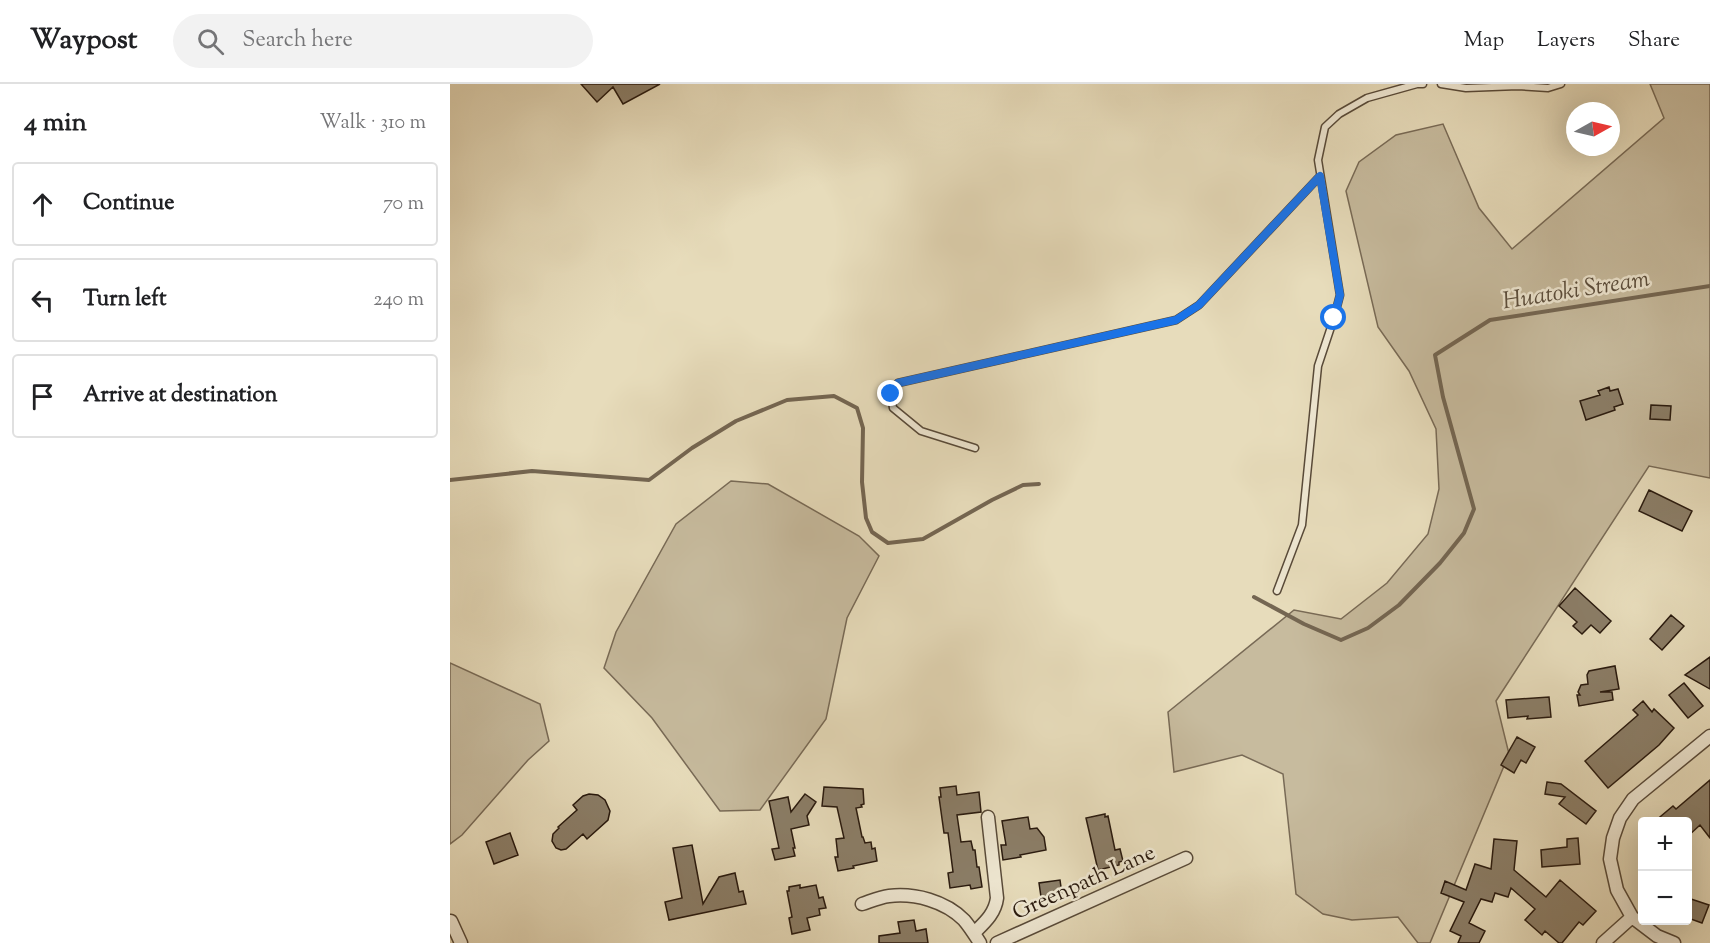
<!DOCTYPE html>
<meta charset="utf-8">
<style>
body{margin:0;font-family:"Sorts Mill Goudy",serif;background:#f2f2f2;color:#202124}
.controls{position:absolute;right:18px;bottom:18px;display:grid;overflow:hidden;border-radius:6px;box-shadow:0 6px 24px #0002}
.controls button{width:54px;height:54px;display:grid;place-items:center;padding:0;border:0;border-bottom:2px solid #e0e0e0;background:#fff;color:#202124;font:30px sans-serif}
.compass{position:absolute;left:1116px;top:18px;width:54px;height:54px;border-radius:50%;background:#fff;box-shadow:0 6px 24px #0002;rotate:82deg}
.stop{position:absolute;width:18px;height:18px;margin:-14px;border:4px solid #1a73e8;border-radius:50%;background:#fff}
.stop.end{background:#1a73e8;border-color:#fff;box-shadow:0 2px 6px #0008}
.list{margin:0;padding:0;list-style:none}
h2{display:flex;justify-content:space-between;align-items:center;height:78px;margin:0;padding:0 24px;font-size:26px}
h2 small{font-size:20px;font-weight:400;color:#757577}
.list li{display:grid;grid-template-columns:39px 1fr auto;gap:18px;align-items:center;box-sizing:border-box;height:84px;margin:0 12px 12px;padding:0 12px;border:2px solid #e0e0e0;border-radius:6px}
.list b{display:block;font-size:22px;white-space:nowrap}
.list em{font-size:20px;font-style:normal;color:#757577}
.icon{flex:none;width:33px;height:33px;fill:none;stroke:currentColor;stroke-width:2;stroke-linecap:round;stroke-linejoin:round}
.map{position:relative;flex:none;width:1260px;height:859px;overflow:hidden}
header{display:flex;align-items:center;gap:36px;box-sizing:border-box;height:84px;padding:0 30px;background:#fff;border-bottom:2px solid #e0e0e0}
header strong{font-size:28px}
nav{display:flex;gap:33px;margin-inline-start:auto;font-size:21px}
.search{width:420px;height:54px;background:#f2f2f2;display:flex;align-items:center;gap:15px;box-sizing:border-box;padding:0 21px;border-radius:33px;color:#757577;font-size:22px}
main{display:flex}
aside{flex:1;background:#fff}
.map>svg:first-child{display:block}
</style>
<header>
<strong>Waypost</strong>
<div class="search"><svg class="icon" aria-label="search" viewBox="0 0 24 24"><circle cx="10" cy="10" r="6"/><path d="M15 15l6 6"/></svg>Search here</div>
<nav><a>Map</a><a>Layers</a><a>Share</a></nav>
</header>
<main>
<aside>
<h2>4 min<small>Walk · 310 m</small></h2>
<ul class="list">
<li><svg class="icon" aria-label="ahead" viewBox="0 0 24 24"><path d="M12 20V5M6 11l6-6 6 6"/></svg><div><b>Continue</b></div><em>70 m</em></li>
<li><svg class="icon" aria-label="left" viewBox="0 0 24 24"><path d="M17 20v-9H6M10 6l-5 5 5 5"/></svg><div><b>Turn left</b></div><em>240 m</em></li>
<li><svg class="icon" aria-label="arrive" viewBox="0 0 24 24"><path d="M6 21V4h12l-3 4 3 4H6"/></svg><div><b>Arrive at destination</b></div></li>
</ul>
</aside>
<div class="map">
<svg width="1260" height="859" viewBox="0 0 1260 859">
<rect width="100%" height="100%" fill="#e7dcbb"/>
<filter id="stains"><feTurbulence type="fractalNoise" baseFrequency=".00333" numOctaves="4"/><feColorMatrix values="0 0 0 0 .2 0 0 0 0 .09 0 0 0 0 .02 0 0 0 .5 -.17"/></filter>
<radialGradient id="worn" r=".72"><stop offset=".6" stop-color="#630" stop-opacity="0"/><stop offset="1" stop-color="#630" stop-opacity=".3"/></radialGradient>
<path fill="#c7bb9e" stroke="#786a56" stroke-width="1.5" d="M 1200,0 L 1260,0 L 1260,394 L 1199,382 L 1046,617 L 1059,670 L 980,859 L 968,859 L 948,833 L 902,836 L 873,830 L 846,810 L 833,690 L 792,671 L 724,688 L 718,628 L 844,526 L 891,535 L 937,499 L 978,450 L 989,405 L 986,345 L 959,287 L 928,243 L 896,107 L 909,78 L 946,51 L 993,40 L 1029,124 L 1062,165 L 1214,34 Z
M 281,397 L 318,400 L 409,452 L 429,472 L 397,534 L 376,635 L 310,726 L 270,727 L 202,634 L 154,584 L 166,548 L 226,440 Z
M 0,579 L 90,620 L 99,657 L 78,676 L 12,751 L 0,760 Z"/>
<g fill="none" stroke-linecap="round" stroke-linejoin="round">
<path stroke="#746652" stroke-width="4" d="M 0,396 L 82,387 L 199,396 L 242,364 L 286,337 L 337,316 L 384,312 L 407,324 L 413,344 L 412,398 L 416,434 L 422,448 L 438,459 L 473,455 L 542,416 L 573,401 L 589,400
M 804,513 L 854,540 L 891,556 L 918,544 L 949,521 L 990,479 L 1014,449 L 1024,425 L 993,313 L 985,271 L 1040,236 L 1260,202"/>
</g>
<path fill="#8b7e68" stroke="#28190e" stroke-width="1.5" d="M 131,0 L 210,0 L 173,20 L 163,3 L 147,18 Z
M 1159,303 L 1160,307 L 1168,305 L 1173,320 L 1164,323 L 1165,326 L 1136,336 L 1130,317 L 1150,311 L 1148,307 Z
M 1201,321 L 1221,322 L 1220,336 L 1200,335 Z
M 1199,406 L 1242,427 L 1232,447 L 1189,427 Z
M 1125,504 L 1161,537 L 1150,549 L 1141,541 L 1132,550 L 1123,542 L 1127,538 L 1109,522 Z
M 1221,531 L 1234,542 L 1212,566 L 1200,555 Z
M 1260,573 L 1260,605 L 1235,591 Z
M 1165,582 L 1169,605 L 1150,608 L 1162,608 L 1163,616 L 1129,622 L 1127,611 L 1130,611 L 1128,608 L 1131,601 L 1138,600 L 1137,591 L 1139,587 Z
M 1234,599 L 1253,622 L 1238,634 L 1219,611 Z
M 1099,613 L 1101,633 L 1077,635 L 1078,632 L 1058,634 L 1056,616 Z
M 1193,617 L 1202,628 L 1204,625 L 1224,644 L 1209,661 L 1158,704 L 1135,677 L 1188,631 L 1183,626 Z
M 1067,653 L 1085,663 L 1076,679 L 1071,676 L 1064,689 L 1051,681 Z
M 1260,696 L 1260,754 L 1250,741 L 1238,752 L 1238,738 L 1204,738 L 1223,722 L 1226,725 Z
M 1097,698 L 1111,700 L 1146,727 L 1136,740 L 1109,720 L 1115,713 L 1095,710 Z
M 506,702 L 507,711 L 529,708 L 531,728 L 507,731 L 511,758 L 521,757 L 523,766 L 525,766 L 527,783 L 529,783 L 532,803 L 521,805 L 520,801 L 500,804 L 498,789 L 503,788 L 498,749 L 494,749 L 489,713 L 491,713 L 490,704 Z
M 374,703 L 413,705 L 414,720 L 411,721 L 412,723 L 406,724 L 412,753 L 413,753 L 415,759 L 421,758 L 422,765 L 425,764 L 427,777 L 403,782 L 404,784 L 388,787 L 385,773 L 388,773 L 386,755 L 394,754 L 387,723 L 372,722 Z
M 139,710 L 148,711 L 155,716 L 160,727 L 158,736 L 137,755 L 133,750 L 116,765 L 111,766 L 106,764 L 102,757 L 103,750 L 109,744 L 108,743 L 127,726 L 123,721 L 133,712 Z
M 355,710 L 366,718 L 357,732 L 359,741 L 341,745 L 345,764 L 343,764 L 345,772 L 325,776 L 322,765 L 329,764 L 319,717 L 338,713 L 341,728 Z
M 655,730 L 655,733 L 658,732 L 665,766 L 670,765 L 673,777 L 669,778 L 669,781 L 648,786 L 636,734 Z
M 578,733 L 580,745 L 587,744 L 594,753 L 596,766 L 570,771 L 571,773 L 553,776 L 551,761 L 556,761 L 552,737 Z
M 60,749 L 68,771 L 44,780 L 36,758 Z
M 1128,754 L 1130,780 L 1092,783 L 1091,766 L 1117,763 L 1117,755 Z
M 1044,755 L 1067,757 L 1064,786 L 1096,813 L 1110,796 L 1146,827 L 1133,841 L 1129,838 L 1112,859 L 1109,859 L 1095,847 L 1092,851 L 1075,836 L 1085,825 L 1061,804 L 1058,813 L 1045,809 L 1042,818 L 1031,815 L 1019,839 L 1035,847 L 1029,859 L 1008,859 L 1011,852 L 1000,847 L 1014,818 L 991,809 L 995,797 L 1016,806 L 1025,780 L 1041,785 Z
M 242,761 L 253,820 L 269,793 L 285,789 L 289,808 L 293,807 L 296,820 L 219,836 L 215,818 L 232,814 L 223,764 Z
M 610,796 L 612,810 L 591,813 L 589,799 Z
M 350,801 L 350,804 L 366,801 L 369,814 L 373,813 L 376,824 L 369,825 L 370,831 L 357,834 L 360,846 L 342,850 L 339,834 L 342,833 L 337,807 L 339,807 L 339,803 Z
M 1238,814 L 1259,821 L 1252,839 L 1238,834 Z
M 464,836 L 466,847 L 476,845 L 478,859 L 429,859 L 429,852 L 450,849 L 448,838 Z"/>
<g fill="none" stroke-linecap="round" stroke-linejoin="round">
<g stroke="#584a39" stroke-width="9">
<path id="lane" d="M 991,0 L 1016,4 L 1068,2 L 1098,4 L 1111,0
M 525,364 L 471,347 L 443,324 L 441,310 L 448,299 L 726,236 L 749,221 L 870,92
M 827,507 L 852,441 L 868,282 L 884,234 L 890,211 L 868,76 L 875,43 L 889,30 L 917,14 L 967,0 L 973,0"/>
</g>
<g stroke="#584a39" stroke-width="15">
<path id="street" d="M 412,820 C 421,817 430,813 439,812 C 465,809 495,817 514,836 C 520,843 525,851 530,859
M 1,837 L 11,859
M 524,849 C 534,839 545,830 547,814 L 538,733
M 547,859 L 736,774
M 1153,859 L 1182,833
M 1224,859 L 1207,852 L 1182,833 L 1167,806 L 1160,775 L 1163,754 L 1170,734 L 1183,715 L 1260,652"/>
</g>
<use href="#lane" stroke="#efe8d3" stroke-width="6"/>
<use href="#street" stroke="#efe8d3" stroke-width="12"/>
</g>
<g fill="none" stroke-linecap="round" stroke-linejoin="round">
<path stroke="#1a73e8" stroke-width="8" d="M 441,310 L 448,299 L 726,236 L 749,221 L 870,92 L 890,211 L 884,234"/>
</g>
<g text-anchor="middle" stroke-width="5" stroke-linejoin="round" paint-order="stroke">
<g font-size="22" fill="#28190e" stroke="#efe8d3">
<text transform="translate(633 797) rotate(-24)" y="8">Greenpath Lane</text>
</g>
<g font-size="24" font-style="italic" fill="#5a4d3c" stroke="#efe8d3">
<text transform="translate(1126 205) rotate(-9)" y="8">Huatoki Stream</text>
</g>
</g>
<rect width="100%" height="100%" filter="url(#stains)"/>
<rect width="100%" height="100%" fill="url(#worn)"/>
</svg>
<div class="controls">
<button>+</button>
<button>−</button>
</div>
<svg class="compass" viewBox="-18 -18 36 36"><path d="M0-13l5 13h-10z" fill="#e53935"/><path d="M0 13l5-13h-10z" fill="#757577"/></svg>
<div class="stop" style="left:884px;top:234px"></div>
<div class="stop end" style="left:441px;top:310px"></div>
</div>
</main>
